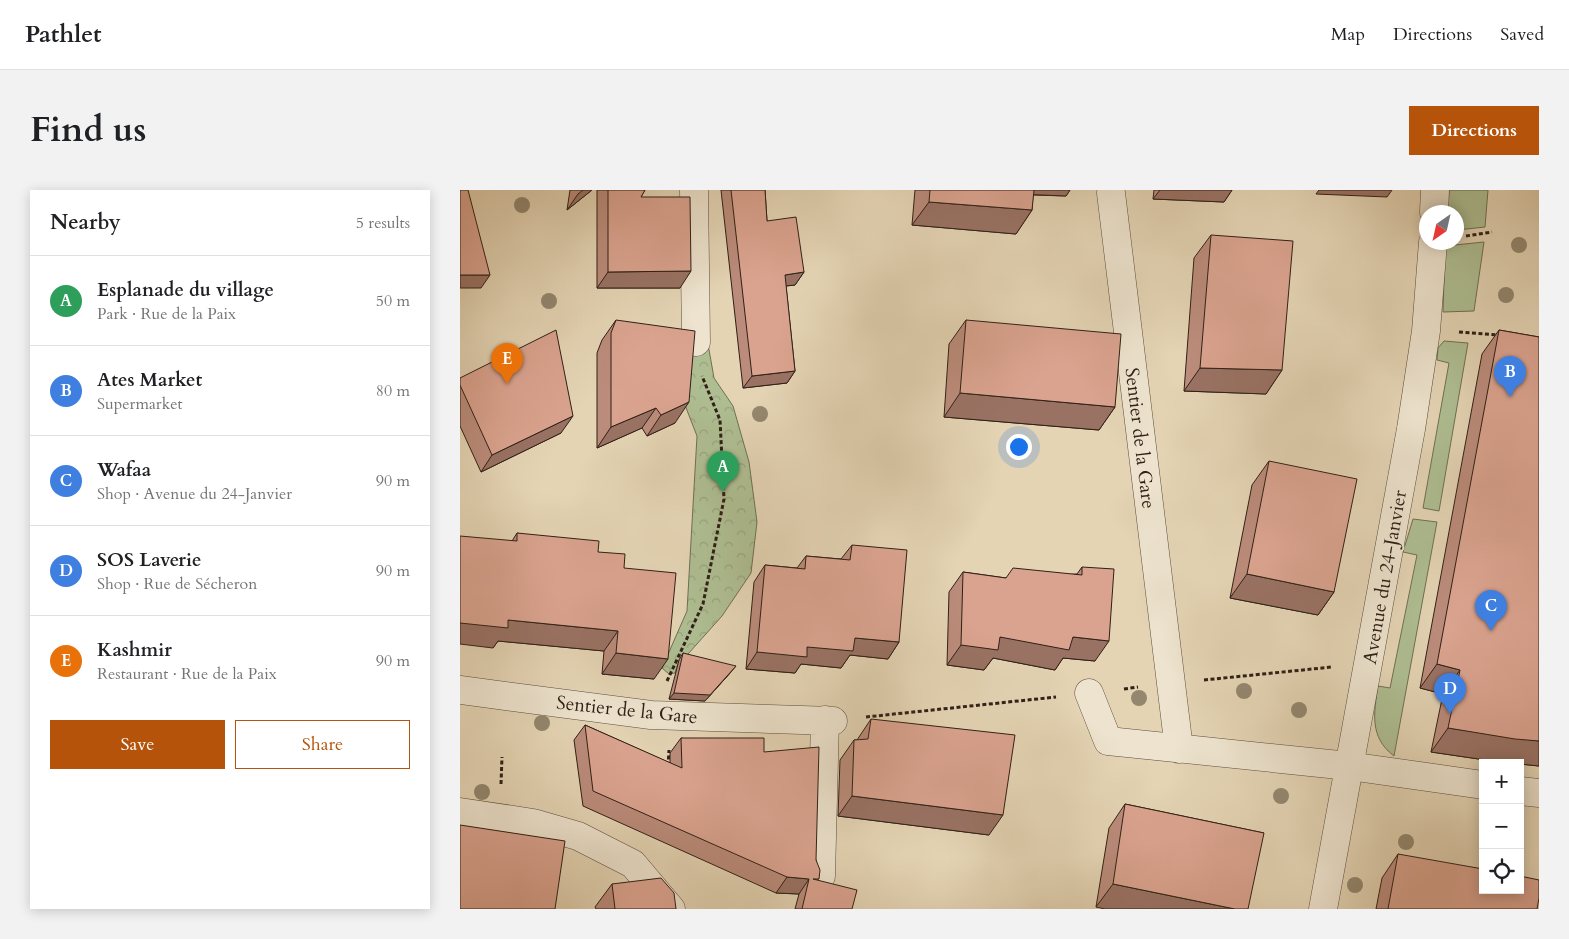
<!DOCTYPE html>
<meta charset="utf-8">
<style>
body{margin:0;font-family:Cardo,serif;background:#f2f2f2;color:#202124}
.controls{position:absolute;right:15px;bottom:15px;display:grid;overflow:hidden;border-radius:0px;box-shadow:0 2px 12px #0003}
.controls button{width:45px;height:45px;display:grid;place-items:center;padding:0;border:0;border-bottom:1px solid #e0e0e0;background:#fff;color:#202124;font:25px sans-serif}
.compass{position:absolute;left:959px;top:15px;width:45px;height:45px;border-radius:50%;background:#fff;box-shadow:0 2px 12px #0003;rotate:214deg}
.you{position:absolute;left:558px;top:256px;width:18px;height:18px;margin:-12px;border:4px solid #fff;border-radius:50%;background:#1a73e8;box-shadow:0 0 0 8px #1a73e833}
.badge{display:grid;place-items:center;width:32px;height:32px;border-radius:50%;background:#b45309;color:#fff;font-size:16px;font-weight:700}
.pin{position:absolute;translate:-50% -41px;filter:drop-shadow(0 1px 2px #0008)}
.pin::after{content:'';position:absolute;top:26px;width:18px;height:15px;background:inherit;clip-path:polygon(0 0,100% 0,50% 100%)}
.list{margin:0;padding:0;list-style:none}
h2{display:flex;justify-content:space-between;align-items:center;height:65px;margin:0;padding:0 20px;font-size:21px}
h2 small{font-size:16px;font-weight:400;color:#757577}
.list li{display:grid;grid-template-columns:32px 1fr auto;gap:15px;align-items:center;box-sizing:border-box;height:90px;padding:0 20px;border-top:1px solid #e0e0e0}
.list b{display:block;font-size:19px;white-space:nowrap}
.list p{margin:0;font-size:16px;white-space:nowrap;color:#757577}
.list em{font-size:16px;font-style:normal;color:#757577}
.actions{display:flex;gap:10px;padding:15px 20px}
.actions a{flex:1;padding:11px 0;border:1px solid #b45309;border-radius:0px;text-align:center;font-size:18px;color:#b45309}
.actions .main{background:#b45309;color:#fff}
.icon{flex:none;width:28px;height:28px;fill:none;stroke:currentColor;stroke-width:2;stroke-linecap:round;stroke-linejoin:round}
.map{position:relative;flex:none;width:1079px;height:719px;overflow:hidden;border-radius:0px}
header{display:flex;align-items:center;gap:30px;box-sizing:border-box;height:70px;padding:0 25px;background:#fff;border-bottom:1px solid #e0e0e0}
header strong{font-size:24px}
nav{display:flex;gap:28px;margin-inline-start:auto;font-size:18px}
.intro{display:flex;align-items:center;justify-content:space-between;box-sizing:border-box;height:120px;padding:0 30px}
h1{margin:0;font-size:35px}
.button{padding:12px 22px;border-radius:0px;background:#b45309;color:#fff;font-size:18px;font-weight:700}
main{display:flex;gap:30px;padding:0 30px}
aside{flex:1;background:#fff;border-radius:0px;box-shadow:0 2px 12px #0003}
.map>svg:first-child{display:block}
</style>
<header>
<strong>Pathlet</strong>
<nav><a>Map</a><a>Directions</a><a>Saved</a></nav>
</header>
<div class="intro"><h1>Find us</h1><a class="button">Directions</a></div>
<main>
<aside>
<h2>Nearby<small>5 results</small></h2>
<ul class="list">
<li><span class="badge" style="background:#2e9e5b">A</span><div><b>Esplanade du village</b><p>Park · Rue de la Paix</p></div><em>50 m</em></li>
<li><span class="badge" style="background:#3f7fe0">B</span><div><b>Ates Market</b><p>Supermarket</p></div><em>80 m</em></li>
<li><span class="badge" style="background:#3f7fe0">C</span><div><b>Wafaa</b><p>Shop · Avenue du 24-Janvier</p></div><em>90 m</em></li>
<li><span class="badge" style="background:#3f7fe0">D</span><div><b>SOS Laverie</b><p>Shop · Rue de Sécheron</p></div><em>90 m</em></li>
<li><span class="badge" style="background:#e8710a">E</span><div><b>Kashmir</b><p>Restaurant · Rue de la Paix</p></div><em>90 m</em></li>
</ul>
<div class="actions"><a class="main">Save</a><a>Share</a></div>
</aside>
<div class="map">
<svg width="1079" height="719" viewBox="0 0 1079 719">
<defs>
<pattern id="park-crowns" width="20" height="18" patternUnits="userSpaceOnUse" patternTransform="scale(1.25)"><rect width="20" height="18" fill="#aebe92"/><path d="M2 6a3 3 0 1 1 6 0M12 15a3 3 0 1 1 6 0" fill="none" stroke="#96a37d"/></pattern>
</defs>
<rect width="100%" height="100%" fill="#e4d4b4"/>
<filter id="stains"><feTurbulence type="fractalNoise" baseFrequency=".004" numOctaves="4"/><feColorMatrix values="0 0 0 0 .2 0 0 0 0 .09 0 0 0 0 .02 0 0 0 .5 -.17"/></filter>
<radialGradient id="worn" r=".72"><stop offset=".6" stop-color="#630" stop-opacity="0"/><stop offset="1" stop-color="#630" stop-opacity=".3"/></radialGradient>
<path fill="#aebe92" stroke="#6f6f54" d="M 989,0 L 1028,0 L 1025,37 L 997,40 L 996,22 L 988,22 Z
M 1024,52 L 1014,121 L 983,122 L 985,56 Z
M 984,151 L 1008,153 L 979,321 L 963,318 L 989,173 L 977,170 L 978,158 Z
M 953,329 L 977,332 L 934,566 C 909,547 914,523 918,496 L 930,498 L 957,365 L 943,362 Z"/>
<path fill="url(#park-crowns)" stroke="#6f6f54" d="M 248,154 L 254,188 L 273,216 L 289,272 L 297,332 L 291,383 L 262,426 L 228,464 L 219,470 L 215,483 L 209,484 L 202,478 L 227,421 L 237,246 L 223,210 L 225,156 Z"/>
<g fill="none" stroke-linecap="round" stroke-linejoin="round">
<g stroke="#5d4d3e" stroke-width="29">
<path id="minor" d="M 234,0 L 236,152
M 651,3 L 719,559
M 0,500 L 191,525 L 373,531
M 629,503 L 648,551 L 889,576 L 1023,595
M 1060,601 L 1079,603
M 0,622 L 73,633 L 118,646 L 173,674 L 211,719
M 361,686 L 365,530"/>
</g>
<g stroke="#5d4d3e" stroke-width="29">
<path id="tertiary" d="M 974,22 L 975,0
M 863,719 L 951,239 L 966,141 L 973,52"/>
</g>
<path stroke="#302017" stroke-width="3" stroke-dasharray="4 2.5" stroke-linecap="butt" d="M 1006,46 L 1032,42
M 999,142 L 1038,145
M 744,490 L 872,477
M 207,491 L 243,414 L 264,309 L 260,230 L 242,186
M 664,499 L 678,497
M 406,527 L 596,507
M 208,576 L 209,560
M 41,594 L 42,567"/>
<use href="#minor" stroke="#ede3ce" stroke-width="28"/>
<use href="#tertiary" stroke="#ede3ce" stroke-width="28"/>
</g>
<g fill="#93876f">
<circle cx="62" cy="15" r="8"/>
<circle cx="1059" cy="55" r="8"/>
<circle cx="1046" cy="105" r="8"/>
<circle cx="89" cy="111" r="8"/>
<circle cx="300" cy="224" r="8"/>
<circle cx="784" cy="501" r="8"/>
<circle cx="679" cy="508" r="8"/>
<circle cx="839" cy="520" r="8"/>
<circle cx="82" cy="533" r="8"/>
<circle cx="22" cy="602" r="8"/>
<circle cx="821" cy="606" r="8"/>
<circle cx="946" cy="652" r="8"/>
<circle cx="895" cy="695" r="8"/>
</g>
<path fill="#bb8c7b" stroke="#302017" d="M 110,0 L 132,0 L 107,20 Z
M 137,0 L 185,0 L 181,7 L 220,98 L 137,98 Z
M 261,0 L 305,0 L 307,31 L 344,82 L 335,95 L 326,96 L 335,181 L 327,193 L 283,198 Z
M 455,0 L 610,0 L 606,6 L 573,5 L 572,20 L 556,44 L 452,35 Z
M 694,0 L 772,0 L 764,12 L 693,9 Z
M 751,45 L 822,180 L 806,204 L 724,201 L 734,68 Z
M 156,130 L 215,233 L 187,246 L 182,238 L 137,258 L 137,163 L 142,150 Z
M 506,130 L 655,217 L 639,240 L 484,227 L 489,154 Z
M 1039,140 L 1079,147 L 1079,576 L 1039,572 L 971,562 L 983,504 L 960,498 L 1022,164 Z
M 0,188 L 101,243 L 21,282 L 0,236 Z
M 809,271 L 874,402 L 858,425 L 770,408 L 792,295 Z
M 57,343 L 138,362 L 164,378 L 194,489 L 142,484 L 144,461 L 38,451 L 33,458 L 52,351 Z
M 392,355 L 439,452 L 428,469 L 390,465 L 381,478 L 341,474 L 335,483 L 286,479 L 294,392 L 305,375 L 337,378 L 346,366 L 381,369 Z
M 622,377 L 635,471 L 603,468 L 595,480 L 533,468 L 524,480 L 487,475 L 489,402 L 503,382 L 546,388 L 617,384 Z
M 223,463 L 271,482 L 245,511 L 209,509 L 219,470 Z
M 411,529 L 529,645 L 378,626 L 380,570 L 394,550 L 397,550 Z
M 125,535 L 210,573 L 210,563 L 221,548 L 304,562 L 356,670 L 358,690 L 392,719 L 335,719 L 339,704 L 316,703 L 123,616 L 114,550 Z
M 665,614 L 804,643 L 636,717 L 649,638 Z
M 938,664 L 1077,719 L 916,719 L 922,688 Z
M 152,694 L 216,719 L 136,719 L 135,717 Z"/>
<path fill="#997264" stroke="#302017" d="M 123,0 L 132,0 L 107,20 L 118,4 Z
M 561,0 L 610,0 L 606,6 L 558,4 Z
M 700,0 L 772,0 L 764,12 L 693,9 Z
M 859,0 L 932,0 L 927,7 L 856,4 Z
M 469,12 L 572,20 L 556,44 L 452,35 Z
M 231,81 L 220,98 L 137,98 L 148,82 Z
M 344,82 L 335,95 L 316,97 L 325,85 Z
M 0,85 L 30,85 L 21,98 L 0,98 Z
M 740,178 L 822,180 L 806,204 L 724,201 Z
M 335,181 L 327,193 L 283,198 L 292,186 Z
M 500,203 L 655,217 L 639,240 L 484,227 Z
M 229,212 L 215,233 L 187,246 L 201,225 Z
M 196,218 L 182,238 L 137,258 L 151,237 Z
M 113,226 L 101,243 L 21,282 L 32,265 Z
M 787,384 L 874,402 L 858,425 L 770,408 Z
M 48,430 L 158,441 L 144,461 L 38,451 L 33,458 L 0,454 L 0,433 Z
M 540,447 L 613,447 L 649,451 L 635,471 L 603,468 L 595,480 L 533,468 L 524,480 L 487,475 L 501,455 Z
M 395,448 L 439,452 L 428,469 L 390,465 L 381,478 L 341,474 L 335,483 L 286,479 L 297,462 L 347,457 Z
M 156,463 L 208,469 L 194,489 L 142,484 Z
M 977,474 L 1000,480 L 983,504 L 960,498 Z
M 276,476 L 271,482 L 245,511 L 209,509 L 214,503 Z
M 988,538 L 1079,551 L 1079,576 L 1060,574 L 1060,573 L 1039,572 L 971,562 Z
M 392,606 L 543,625 L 529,645 L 378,626 Z
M 327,687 L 349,689 L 339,704 L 316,703 Z
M 653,694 L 775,719 L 645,719 L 636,717 Z"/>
<path fill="#daa38f" stroke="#302017" d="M 0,0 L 8,0 L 30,85 L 0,85 Z
M 148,0 L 185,0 L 181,7 L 230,7 L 231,81 L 148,82 Z
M 271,0 L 305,0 L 307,31 L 336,27 L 344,82 L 325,85 L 335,181 L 292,186 Z
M 470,0 L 574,0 L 572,20 L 469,12 Z
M 751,45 L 833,51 L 822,180 L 740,178 Z
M 156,130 L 235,141 L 229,212 L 201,225 L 196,218 L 151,237 L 151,143 Z
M 506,130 L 661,144 L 655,217 L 500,203 Z
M 96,140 L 113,226 L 32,265 L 0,195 L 0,188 Z
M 1039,140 L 1079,147 L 1079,551 L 1055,549 L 988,538 L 1000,480 L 977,474 Z
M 809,271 L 897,289 L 874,402 L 787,384 Z
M 57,343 L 139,351 L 138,362 L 165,364 L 164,378 L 216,383 L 208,469 L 156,463 L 158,441 L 48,430 L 48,438 L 0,433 L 0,346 L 57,351 Z
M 392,355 L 447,360 L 439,452 L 395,448 L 393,461 L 347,457 L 347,467 L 297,462 L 305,375 L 345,379 L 346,366 L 390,370 Z
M 622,377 L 654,379 L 649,451 L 613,447 L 609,460 L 540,447 L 538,460 L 501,455 L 503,382 L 546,388 L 553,378 L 622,385 Z
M 223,463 L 276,476 L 250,505 L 214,503 Z
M 411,529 L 555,545 L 543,625 L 392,606 L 394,550 L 408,549 Z
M 125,535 L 222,578 L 221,548 L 304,548 L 304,562 L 359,557 L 356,670 L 360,680 L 359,689 L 353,689 L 397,700 L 392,719 L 342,719 L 349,689 L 327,687 L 133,601 Z
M 665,614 L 804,643 L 788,719 L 775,719 L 653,694 Z
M 0,635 L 105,651 L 95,719 L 0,719 Z
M 938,664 L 1023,679 L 1023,700 L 1060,700 L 1060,686 L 1079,690 L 1079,708 L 1077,719 L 928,719 Z
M 201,688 L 214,703 L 216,719 L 155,719 L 152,694 Z"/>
<g text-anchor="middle" stroke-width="4" stroke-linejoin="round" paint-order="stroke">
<g font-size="19" fill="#302017" stroke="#ede3ce">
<text transform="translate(681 248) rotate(83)" y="7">Sentier de la Gare</text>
<text transform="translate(924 387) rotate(-80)" y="7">Avenue du 24-Janvier</text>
<text transform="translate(167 519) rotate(6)" y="7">Sentier de la Gare</text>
</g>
</g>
<rect width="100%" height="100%" filter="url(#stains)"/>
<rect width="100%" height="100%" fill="url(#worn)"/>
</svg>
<div class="controls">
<button>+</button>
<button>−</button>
<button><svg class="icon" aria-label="locate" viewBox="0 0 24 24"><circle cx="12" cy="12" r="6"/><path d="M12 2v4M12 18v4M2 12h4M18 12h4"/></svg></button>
</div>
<svg class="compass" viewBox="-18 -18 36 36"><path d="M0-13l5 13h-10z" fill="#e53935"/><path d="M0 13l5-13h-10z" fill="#757577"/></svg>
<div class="you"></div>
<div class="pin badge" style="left:263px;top:302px;background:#2e9e5b">A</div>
<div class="pin badge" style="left:1050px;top:207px;background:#3f7fe0">B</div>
<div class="pin badge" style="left:1031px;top:441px;background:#3f7fe0">C</div>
<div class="pin badge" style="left:990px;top:524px;background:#3f7fe0">D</div>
<div class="pin badge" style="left:47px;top:194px;background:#e8710a">E</div>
</div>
</main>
